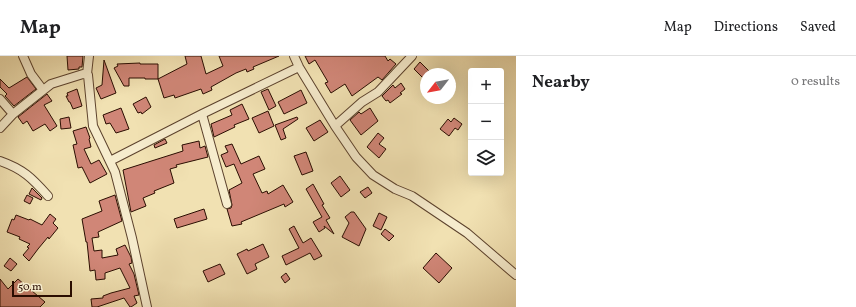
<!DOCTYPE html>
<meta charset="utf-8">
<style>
body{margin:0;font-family:Vollkorn,serif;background:#f2f2f2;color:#202124}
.controls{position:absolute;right:12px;top:12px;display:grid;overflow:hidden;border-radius:4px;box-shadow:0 4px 16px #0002}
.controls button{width:36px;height:36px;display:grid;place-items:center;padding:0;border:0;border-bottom:1px solid #e0e0e0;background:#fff;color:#202124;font:20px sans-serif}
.compass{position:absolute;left:420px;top:12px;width:36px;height:36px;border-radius:50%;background:#fff;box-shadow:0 4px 16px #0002;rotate:239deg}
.scale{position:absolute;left:12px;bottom:10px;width:60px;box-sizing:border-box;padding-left:4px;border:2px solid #2a0d01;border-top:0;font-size:11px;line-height:14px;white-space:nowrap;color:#2a0d01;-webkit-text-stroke:3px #f6eccd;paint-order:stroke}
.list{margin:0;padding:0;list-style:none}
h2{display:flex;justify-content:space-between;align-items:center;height:52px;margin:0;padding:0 16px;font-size:17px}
h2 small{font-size:13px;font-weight:400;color:#757577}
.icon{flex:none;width:22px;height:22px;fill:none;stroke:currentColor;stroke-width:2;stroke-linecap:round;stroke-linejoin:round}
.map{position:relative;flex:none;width:516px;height:251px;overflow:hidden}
header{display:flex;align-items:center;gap:24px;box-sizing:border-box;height:56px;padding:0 20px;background:#fff;border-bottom:1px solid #e0e0e0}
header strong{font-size:19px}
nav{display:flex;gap:22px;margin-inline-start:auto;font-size:14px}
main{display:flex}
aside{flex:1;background:#fff}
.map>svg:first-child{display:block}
</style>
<header>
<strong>Map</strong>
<nav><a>Map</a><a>Directions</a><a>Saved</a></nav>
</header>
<main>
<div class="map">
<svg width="516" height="251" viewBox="0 0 516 251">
<rect width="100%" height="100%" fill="#f1e1b2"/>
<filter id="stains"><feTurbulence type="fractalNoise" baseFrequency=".005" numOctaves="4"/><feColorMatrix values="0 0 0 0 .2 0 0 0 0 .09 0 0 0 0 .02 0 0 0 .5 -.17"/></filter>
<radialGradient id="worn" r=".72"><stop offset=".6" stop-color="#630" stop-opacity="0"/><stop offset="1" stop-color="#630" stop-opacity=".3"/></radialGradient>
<path fill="#d08677" stroke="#2a0d01" d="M 67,0 L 83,0 L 82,11 L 79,11 L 79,13 L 68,14 Z
M 185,0 L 201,0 L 206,18 L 223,10 L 219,0 L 279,0 L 253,11 L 254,13 L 247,16 L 246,13 L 236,17 L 211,31 L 212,34 L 203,38 L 201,33 L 175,42 L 174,39 L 164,42 L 158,23 L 187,8 Z
M 305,0 L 385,0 L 388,5 L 390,3 L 396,8 L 382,24 L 378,21 L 352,40 L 345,28 L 331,37 L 325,27 L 328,26 L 315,4 L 309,8 Z
M 104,4 L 116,37 L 101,43 L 96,32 L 102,29 Z
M 420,6 L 430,16 L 428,18 L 426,18 L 424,23 L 414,13 Z
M 140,7 L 140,8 L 158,8 L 158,23 L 145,23 L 145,22 L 129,22 L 129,30 L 124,30 L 114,12 L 118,10 L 117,8 Z
M 27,21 L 36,33 L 14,50 L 5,40 L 7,38 L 0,31 L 0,23 L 9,32 Z
M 401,27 L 405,33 L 400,37 L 402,38 L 390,47 L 388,44 L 386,45 L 382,40 L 393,29 L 395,32 Z
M 77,33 L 82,50 L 73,53 L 70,46 L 69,46 L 66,40 L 68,40 L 67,37 Z
M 268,33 L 276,50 L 269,54 L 261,36 Z
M 301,34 L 307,47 L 284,58 L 278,46 Z
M 47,38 L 52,45 L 44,49 L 57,70 L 50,75 L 45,68 L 33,75 L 27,65 L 23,68 L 18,61 Z
M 146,41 L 151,51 L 142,58 L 141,56 L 138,57 L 133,48 Z
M 242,48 L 249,63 L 234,69 L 235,71 L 214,81 L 211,68 L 232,59 L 230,54 Z
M 121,52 L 129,73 L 116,77 L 110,67 L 106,68 L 103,59 Z
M 370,52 L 378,65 L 361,79 L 350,64 L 359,56 L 361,58 Z
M 268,55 L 274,70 L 259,77 L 252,62 Z
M 69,61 L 71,72 L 61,73 L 60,63 Z
M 297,61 L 298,63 L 283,73 L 286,82 L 281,84 L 275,69 Z
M 454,62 L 462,68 L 458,74 L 455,72 L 449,80 L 440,73 L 448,63 L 451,66 Z
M 320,64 L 328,76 L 314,85 L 306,72 Z
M 86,71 L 90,82 L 89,83 L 91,91 L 84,93 L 91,108 L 99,104 L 107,118 L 90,127 L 82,111 L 78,112 L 73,89 L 77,88 L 73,75 Z
M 378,77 L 384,82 L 379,88 L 386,93 L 379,102 L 367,91 Z
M 165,83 L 167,87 L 155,92 L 154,89 Z
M 199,85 L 200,92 L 205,90 L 208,101 L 176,109 L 177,111 L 170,113 L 174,127 L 154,135 L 155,137 L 143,142 L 146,150 L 131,156 L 123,114 L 183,95 L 182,89 Z
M 232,88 L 241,108 L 259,100 L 265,113 L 253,118 L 262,137 L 267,135 L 268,138 L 283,129 L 293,146 L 285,151 L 284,148 L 241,166 L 242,168 L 232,170 L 227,153 L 231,152 L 232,149 L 229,134 L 242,127 L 234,108 L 226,111 L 221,99 L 228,96 L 225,90 Z
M 306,96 L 313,115 L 302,119 L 294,100 Z
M 340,120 L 350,134 L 341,141 L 331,127 Z
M 313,128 L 324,148 L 322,149 L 330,162 L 326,164 L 334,178 L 324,170 L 325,172 L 319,176 L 313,166 L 322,161 L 306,133 Z
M 368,131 L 372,137 L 365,142 L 360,136 Z
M 32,132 L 42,142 L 41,144 L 29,138 Z
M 27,139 L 33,142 L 30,148 L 24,145 Z
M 115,139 L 122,165 L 98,176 L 99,181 L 92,182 L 94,195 L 102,194 L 102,202 L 118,199 L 116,193 L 125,189 L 131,201 L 132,207 L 129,208 L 134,218 L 139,239 L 134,240 L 137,247 L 131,251 L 130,251 L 124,242 L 97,251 L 92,251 L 91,243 L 103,242 L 103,240 L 111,237 L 130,232 L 120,212 L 105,217 L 105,223 L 96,224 L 95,214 L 90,215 L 87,186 L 86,186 L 82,163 L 102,155 L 99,145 Z
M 204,153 L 207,163 L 177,172 L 174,163 Z
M 351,156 L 354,156 L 366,173 L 359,190 L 342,181 L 349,167 L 345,161 Z
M 379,157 L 387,161 L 381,174 L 373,170 Z
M 50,158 L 56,163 L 53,167 L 58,172 L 49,183 L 48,181 L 38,193 L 29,205 L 23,199 L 29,192 L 27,191 L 30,188 L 19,183 L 20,181 L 7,176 L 12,163 L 14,164 L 16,159 L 29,164 L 30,163 L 42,169 Z
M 294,170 L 303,187 L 311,182 L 322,200 L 314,204 L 310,197 L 286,209 L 282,200 L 299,192 L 289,173 Z
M 385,173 L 394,180 L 389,185 L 381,178 Z
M 263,188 L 269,201 L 255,208 L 257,213 L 247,218 L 237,198 L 247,193 L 248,195 Z
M 436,197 L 452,212 L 439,227 L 423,212 Z
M 10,202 L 17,208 L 11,215 L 4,210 Z
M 220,208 L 225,218 L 208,226 L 203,215 Z
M 286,217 L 290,223 L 285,227 L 281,221 Z
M 0,223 L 8,233 L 18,223 L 45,246 L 40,251 L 0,251 Z"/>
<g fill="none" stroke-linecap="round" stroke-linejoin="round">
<g stroke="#5c422d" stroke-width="10">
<path id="minor" d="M 23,0 L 31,18 L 43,34
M 294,0 L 299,11 L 335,70 L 356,101 L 373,119 L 395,133 L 412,140 L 467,177 L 516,219
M 87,18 L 89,0
M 0,43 L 13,58
M 202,58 L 227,148
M 335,70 L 362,46 L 378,36 L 412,0
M 0,72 L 13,58 L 51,28 L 83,18 L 88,19 L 93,70 L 115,116 L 132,182 L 147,251
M 0,105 C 23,113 32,122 48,140
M 110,105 L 202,58 L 299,11"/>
</g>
<use href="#minor" stroke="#f6eccd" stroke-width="8"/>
</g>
<rect width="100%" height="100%" filter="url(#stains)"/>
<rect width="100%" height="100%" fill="url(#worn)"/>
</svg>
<div class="controls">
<button>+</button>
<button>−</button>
<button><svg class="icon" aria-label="layers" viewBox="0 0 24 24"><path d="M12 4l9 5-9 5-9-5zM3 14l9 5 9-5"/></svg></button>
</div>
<svg class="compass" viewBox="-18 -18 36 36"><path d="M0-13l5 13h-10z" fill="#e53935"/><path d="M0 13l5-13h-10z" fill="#757577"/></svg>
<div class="scale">50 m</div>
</div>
<aside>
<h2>Nearby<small>0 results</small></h2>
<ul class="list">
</ul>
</aside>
</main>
